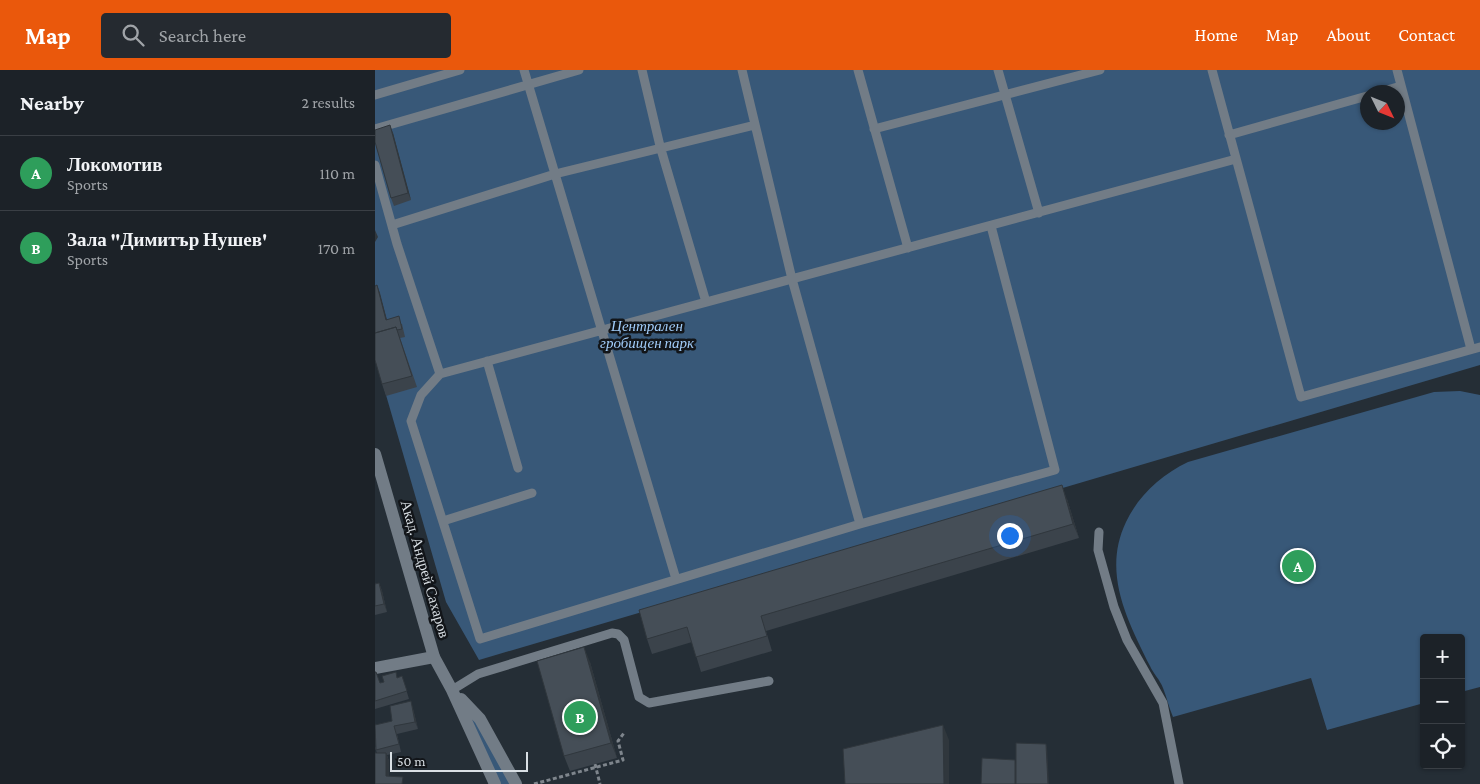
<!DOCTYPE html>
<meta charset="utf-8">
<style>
body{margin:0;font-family:"Crimson Pro",serif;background:#252a30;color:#f1f3f6}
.controls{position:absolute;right:15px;bottom:15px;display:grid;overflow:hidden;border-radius:5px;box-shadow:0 1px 4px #0004}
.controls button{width:45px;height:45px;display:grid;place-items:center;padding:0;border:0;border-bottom:1px solid #3a3f45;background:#1c2228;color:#f1f3f6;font:25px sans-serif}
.compass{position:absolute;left:985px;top:15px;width:45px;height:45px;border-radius:50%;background:#1c2228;box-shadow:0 1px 4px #0004;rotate:133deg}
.scale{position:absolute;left:15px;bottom:12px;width:138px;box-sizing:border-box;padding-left:5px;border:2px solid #d9dfe4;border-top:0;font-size:14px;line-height:18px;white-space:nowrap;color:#d9dfe4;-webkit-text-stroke:4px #121519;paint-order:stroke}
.you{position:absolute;left:634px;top:465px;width:18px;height:18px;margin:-12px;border:4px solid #fff;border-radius:50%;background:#1a73e8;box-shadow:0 0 0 8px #1a73e833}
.badge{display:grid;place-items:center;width:32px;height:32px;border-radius:50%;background:#ea580c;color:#fff;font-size:16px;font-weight:700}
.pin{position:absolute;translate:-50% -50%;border:2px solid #fff;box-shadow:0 1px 5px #0006}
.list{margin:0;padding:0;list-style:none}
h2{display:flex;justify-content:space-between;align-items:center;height:65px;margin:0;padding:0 20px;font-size:21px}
h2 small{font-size:16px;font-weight:400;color:#a0a4a8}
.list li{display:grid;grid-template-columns:32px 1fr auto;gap:15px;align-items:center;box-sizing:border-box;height:75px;padding:0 20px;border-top:1px solid #3a3f45}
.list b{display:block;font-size:19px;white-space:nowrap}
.list p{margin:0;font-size:16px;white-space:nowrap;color:#a0a4a8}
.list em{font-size:16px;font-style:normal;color:#a0a4a8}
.icon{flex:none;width:28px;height:28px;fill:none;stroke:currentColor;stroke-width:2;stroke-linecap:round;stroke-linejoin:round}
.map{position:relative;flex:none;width:1105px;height:714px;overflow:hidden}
header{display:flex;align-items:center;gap:30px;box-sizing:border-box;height:70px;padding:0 25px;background:#ea580c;color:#fff}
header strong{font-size:24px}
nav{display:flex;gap:28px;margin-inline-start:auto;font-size:18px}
.search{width:350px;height:45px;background:#252a30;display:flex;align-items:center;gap:12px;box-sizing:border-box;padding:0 18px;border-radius:5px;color:#a0a4a8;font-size:19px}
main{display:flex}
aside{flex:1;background:#1c2228}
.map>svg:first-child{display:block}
</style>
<header>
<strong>Map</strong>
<div class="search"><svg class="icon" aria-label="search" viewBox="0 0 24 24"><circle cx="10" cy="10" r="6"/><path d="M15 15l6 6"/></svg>Search here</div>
<nav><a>Home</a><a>Map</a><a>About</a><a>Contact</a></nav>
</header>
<main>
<aside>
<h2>Nearby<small>2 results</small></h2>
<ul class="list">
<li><span class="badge" style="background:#2e9e5b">A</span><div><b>Локомотив</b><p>Sports</p></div><em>110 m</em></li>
<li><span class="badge" style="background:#2e9e5b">B</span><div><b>Зала &quot;Димитър Нушев'</b><p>Sports</p></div><em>170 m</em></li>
</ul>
</aside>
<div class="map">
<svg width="1105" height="714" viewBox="0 0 1105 714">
<rect width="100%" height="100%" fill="#252e36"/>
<path fill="#385878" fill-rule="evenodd" d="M 0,0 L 1105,0 L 1105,295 L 104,590 L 71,532 L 0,287 ZM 992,22 L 1022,22 L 1022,52 L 992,52 Z
M 1085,321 L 1105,325 L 1105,617 L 1086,622 L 1086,568 L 1049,568 L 1049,633 L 952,660 L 936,608 L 798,647 C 794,638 792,628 788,618 C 785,610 778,603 775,596 C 752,550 727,502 751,452 C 764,425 786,405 813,392 L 1059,322 Z
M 77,620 L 105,649 L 141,714 L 120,714 Z"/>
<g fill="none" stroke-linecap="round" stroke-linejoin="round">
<path stroke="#7e858c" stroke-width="3" stroke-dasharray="4 2.5" stroke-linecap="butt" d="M 220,694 L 225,714
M 159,714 L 248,690 L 243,671 L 249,663"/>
<path stroke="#727c86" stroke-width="9" d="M 149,0 L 301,509
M 267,0 L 285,76 L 331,232
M 367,0 L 417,209 L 485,454
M 483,0 L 533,178
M 623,0 L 664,143
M 837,0 L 926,327 L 1105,277
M 1022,0 L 1096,279
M 1005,22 L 1026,16
M 0,25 L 85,0
M 0,59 L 204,0
M 499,59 L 725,0
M 854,65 L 992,26
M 0,95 L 22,174 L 65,304
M 17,155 L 180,104 L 380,55
M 616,156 L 680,400 L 485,454 L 105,569 L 36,351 L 46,325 L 65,304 L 861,89
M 112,291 L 143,398
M 68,451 L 157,423
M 724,462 L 723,480 L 739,537 L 752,570 L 788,633 L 804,714
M 77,620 L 103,604 L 237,563 L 243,564 L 249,570 L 264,627 L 274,633 L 394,611"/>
<path stroke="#727c86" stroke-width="12" d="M 0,598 L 59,587"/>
<path stroke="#727c86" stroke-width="12" d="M 0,384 L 59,587 L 77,620 L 120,714
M 86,629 L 105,649 L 141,714"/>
</g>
<path fill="#3b434b" d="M 18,63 L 36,130 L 19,136 L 16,128 Z
M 2,215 L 12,250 L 27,254 L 30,267 L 25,268 L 42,317 L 11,326 L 7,314 Z
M 692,429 L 704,468 L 391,561 L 397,581 L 326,602 L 317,572 L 277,584 L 272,569 Z
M 4,513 L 7,521 L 12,542 L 0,545 L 0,514 Z
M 215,592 L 242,688 L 195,701 L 189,686 Z
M 0,602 L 5,613 L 27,606 L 34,629 L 0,639 Z
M 38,639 L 43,659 L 22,664 L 26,682 L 12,685 L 14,691 L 14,707 L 0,714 L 2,683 L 0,678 L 17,651 Z"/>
<path fill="#30373d" d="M 15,55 L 18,63 L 36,130 L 33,123 Z
M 0,160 L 3,167 L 0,172 Z
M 2,215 L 5,223 L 14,258 L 11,250 Z
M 687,415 L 692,429 L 704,468 L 698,454 Z
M 4,513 L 7,521 L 12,542 L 9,534 Z
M 209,577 L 215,592 L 242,688 L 236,673 Z
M 36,631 L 43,659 L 40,652 Z
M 568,655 L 574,670 L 574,714 L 569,714 Z
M 671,674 L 672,677 L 674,714 L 673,714 Z
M 11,683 L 14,691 L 14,714 L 11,706 Z
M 640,690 L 642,698 L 643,714 L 640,714 Z"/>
<path fill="#454e57" stroke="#30373d" d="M 15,55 L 33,123 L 16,128 L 0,72 L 0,60 Z
M 2,215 L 11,250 L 24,246 L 27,259 L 22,260 L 21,257 L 0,263 L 0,216 Z
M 21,257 L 37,306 L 7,314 L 0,290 L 0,263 Z
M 687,415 L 698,454 L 386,546 L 392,566 L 321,587 L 312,557 L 272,569 L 264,540 Z
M 4,513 L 9,534 L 0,536 L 0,514 Z
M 209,577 L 236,673 L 189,686 L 162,591 Z
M 0,602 L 1,602 L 5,613 L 9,612 L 7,606 L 21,602 L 22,608 L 27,606 L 32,621 L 0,631 Z
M 36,631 L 40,652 L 19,656 L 24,674 L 1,680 L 0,655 L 17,651 L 15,636 Z
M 568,655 L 569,714 L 470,714 L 468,679 Z
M 641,673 L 671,674 L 673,714 L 641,714 Z
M 0,683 L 11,683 L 11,706 L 28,707 L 27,714 L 0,714 Z
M 607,688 L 640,690 L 640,714 L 606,714 Z"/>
<g text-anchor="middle" stroke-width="5" stroke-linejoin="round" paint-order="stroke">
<g font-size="15" font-style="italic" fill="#a1ccf9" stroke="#121519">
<text x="272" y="261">Централен<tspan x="272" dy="17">гробищен парк</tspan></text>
</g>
<g font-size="15" fill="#d9dfe4" stroke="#121519">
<text transform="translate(50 499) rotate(74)" y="5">Акад. Андрей Сахаров</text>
</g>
</g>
</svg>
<div class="controls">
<button>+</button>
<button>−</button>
<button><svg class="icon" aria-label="locate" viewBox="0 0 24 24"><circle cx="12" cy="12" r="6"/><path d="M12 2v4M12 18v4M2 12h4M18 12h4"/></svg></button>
</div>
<svg class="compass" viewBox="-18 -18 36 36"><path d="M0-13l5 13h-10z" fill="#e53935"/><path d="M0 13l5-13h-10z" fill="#a0a4a8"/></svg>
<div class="scale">50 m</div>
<div class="you"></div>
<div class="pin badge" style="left:923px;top:496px;background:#2e9e5b">A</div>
<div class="pin badge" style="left:205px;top:647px;background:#2e9e5b">B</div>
</div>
</main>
